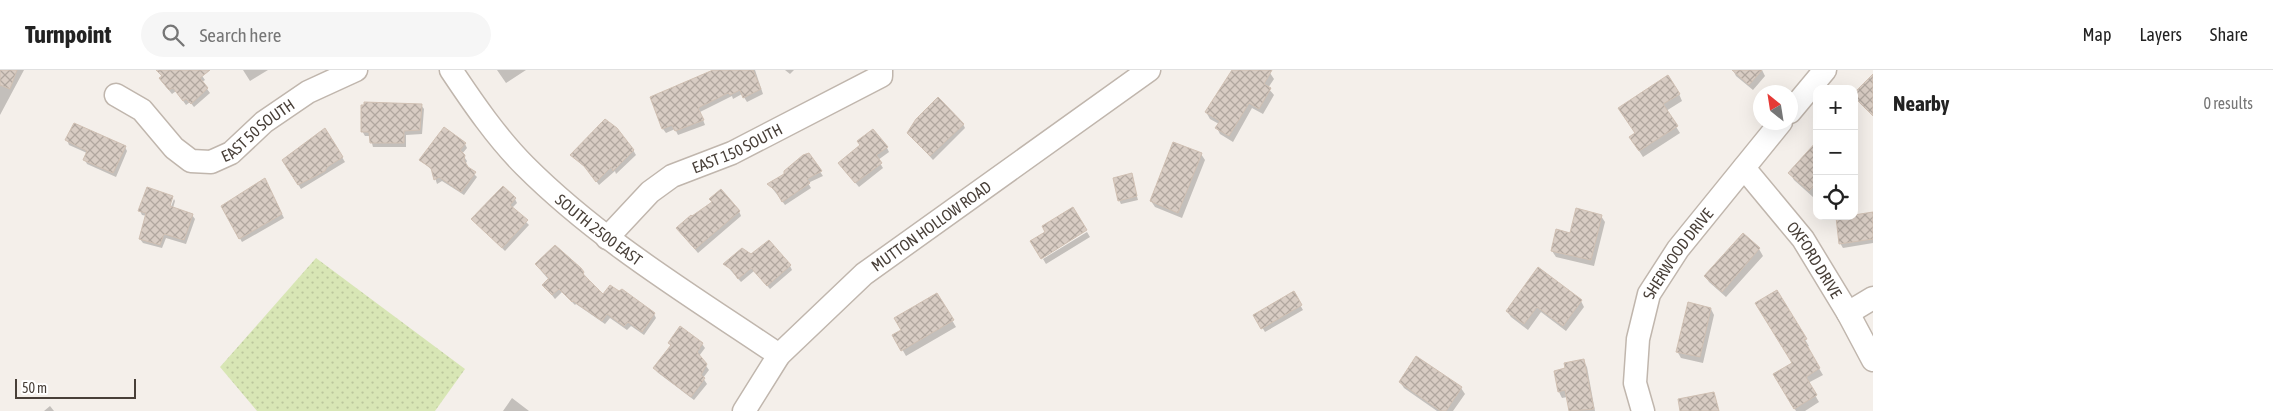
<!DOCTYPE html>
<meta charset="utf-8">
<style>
body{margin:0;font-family:"Asap Condensed",sans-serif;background:#f6f6f6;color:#222}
.controls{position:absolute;right:15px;top:15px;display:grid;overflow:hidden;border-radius:10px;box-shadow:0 5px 20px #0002}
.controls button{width:45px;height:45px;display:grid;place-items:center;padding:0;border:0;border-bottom:1px solid #e0e0e0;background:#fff;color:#222;font:25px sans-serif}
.compass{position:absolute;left:1753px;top:15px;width:45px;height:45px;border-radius:50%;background:#fff;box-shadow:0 5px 20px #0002;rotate:330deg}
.scale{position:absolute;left:15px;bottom:12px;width:121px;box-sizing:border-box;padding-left:5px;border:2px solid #483f38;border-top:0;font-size:14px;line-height:18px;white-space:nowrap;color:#483f38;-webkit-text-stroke:4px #fff;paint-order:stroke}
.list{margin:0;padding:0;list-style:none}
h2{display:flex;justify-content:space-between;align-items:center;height:65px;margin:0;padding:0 20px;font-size:21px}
h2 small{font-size:16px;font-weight:400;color:#767676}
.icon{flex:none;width:28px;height:28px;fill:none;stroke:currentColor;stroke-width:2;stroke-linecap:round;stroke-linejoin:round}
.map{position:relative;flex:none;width:1873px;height:341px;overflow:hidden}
header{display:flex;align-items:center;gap:30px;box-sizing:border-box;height:70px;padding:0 25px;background:#fff;border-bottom:1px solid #e0e0e0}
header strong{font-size:24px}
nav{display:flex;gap:28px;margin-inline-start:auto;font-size:18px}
.search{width:350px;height:45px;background:#f6f6f6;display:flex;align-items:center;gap:12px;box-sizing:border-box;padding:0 18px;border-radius:28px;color:#767676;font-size:19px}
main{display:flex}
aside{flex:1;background:#fff}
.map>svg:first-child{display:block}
</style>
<header>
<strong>Turnpoint</strong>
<div class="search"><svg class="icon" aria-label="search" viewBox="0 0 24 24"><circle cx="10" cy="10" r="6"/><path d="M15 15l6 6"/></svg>Search here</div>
<nav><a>Map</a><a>Layers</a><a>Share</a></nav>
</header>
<main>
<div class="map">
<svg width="1873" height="341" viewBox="0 0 1873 341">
<defs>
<pattern id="grass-dots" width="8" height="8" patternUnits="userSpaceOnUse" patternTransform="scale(1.25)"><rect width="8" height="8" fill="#d8e6b5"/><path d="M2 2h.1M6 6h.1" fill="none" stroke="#bbc69c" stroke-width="1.8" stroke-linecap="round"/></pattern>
<pattern id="building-cross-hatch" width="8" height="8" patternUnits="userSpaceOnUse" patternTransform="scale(1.25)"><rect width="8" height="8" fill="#d8ccc3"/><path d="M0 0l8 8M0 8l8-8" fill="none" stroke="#b1a79f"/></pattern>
</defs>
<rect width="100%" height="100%" fill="#f4efea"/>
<path fill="url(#grass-dots)" d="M 316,188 L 465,299 L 435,341 L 257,341 L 220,297 Z"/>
<path fill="#0003" d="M 0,0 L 24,0 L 0,45 Z
M 157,0 L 198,0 L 205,10 L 202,12 L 210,23 L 194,37 L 190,32 L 186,35 L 176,21 L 172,24 L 163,13 L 160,9 L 163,7 Z
M 243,0 L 268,0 L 250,11 Z
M 497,0 L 526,0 L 506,13 Z
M 716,0 L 755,0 L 763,24 L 747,32 L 742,24 L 733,29 L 732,26 L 700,42 L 705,55 L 678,65 L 675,59 L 666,63 L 663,59 Z
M 785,0 L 794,0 L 790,4 Z
M 1234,0 L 1265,0 L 1270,3 L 1274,9 L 1268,18 L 1274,25 L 1263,44 L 1252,38 L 1233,72 L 1220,64 L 1217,58 L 1219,54 L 1210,49 L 1206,42 Z
M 1733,0 L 1762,0 L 1765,6 L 1753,20 L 1736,6 Z
M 1679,24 L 1682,31 L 1666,41 L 1680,63 L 1643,87 L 1634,73 L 1636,64 L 1624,45 Z
M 421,35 L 424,39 L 422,64 L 406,65 L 406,77 L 373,77 L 370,66 L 365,66 L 362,61 Z
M 963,54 L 965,58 L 933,90 L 909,63 Z
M 325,60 L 345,92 L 301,119 L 284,91 Z
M 67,70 L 125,77 L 127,81 L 116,107 L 87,94 L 85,90 L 87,83 L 69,75 Z
M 1817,73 L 1817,123 L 1813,127 L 1794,110 L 1790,103 Z
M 465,74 L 467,78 L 462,84 L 467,91 L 465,95 L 477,107 L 464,125 L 442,111 L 437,114 L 433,101 L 423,92 Z
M 861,75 L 887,78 L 889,82 L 878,90 L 883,98 L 859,117 L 842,97 Z
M 633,80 L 636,85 L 616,104 L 615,101 L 599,115 L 588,100 L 571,85 Z
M 808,84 L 823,106 L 808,113 L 811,118 L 785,135 L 769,114 L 786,104 Z
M 1201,84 L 1205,90 L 1182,148 L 1155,137 L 1151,131 Z
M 1131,105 L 1138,130 L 1121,134 L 1119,130 Z
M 267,114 L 284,148 L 242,172 L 222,137 Z
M 173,127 L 167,142 L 169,142 L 174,129 L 175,131 L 173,138 L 192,145 L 195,149 L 186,174 L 166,168 L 162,178 L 143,173 L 140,169 L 147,146 L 142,145 L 140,141 Z
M 515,129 L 517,133 L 512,138 L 529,155 L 505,181 L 473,149 Z
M 739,141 L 741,146 L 698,183 L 680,162 L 692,148 Z
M 1873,143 L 1873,173 L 1843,178 L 1840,173 L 1854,146 Z
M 1601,146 L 1605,152 L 1594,196 L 1556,187 L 1552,181 L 1571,164 Z
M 1087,162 L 1090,167 L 1046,194 L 1043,189 Z
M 1743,164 L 1759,179 L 1763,186 L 1726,227 L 1709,212 L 1705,206 Z
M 751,186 L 790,196 L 792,200 L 770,219 L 754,201 L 741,212 L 725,194 Z
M 536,195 L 583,203 L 603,226 L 654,244 L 656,248 L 644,265 L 631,256 L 627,260 L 610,248 L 605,254 L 576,234 L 575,235 L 562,222 L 555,229 L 544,215 L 549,210 Z
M 1776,222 L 1809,276 L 1806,277 L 1823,305 L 1808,313 L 1819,332 L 1805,341 L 1796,341 L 1775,305 L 1794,293 Z
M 1293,223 L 1303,240 L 1265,262 L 1255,245 Z
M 937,225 L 956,257 L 906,286 L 894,265 L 902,260 Z
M 1581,231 L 1584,237 L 1566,261 L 1541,242 L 1528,260 L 1511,247 L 1507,241 Z
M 1711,239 L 1714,245 L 1703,293 L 1681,288 L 1677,281 Z
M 669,273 L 702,274 L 705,278 L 699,286 L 709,300 L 703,308 L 707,314 L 694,330 L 657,302 L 655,298 L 672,277 Z
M 1583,290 L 1587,297 L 1595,341 L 1570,341 L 1567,327 L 1562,328 L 1559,322 L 1567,299 Z
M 1400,312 L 1461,318 L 1465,324 L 1453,341 L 1437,341 L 1404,318 Z
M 512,328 L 529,341 L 503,341 Z
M 50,336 L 54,341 L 44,341 Z"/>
<path fill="url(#building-cross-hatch)" stroke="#d0c0b3" d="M 0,0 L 17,0 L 10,19 L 0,15 Z
M 156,0 L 210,0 L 200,8 L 208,18 L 191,34 L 186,29 L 183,31 L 173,18 L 169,20 L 159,8 L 162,6 Z
M 713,0 L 753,0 L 761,19 L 743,28 L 740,20 L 730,25 L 728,23 L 698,38 L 704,50 L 675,61 L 672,55 L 662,59 L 650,27 Z
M 1232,0 L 1272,0 L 1264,14 L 1271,18 L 1259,39 L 1249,33 L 1229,66 L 1215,58 L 1220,51 L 1205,42 Z
M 1732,0 L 1762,0 L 1749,15 Z
M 1873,4 L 1873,46 L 1854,27 L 1854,23 Z
M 1668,5 L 1680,24 L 1663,34 L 1678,56 L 1639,81 L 1629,67 L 1635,63 L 1618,38 Z
M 938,27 L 964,54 L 930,86 L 907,63 L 916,49 Z
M 364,32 L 422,34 L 420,60 L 404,61 L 404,73 L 370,73 L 369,62 L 361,62 L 361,35 L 364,35 Z
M 605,49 L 617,58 L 634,80 L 613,101 L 611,97 L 596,112 L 584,96 L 570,85 Z
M 74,53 L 126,76 L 113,103 L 83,90 L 87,81 L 65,70 Z
M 444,57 L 466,73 L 460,80 L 465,85 L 464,90 L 468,97 L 476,102 L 461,122 L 439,107 L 434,110 L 431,98 L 419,90 Z
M 325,58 L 343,87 L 327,97 L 325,101 L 298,115 L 282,90 Z
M 873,59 L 888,77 L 876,85 L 882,93 L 855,113 L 838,93 L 860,75 L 857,71 Z
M 1817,71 L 1817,113 L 1809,121 L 1788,103 Z
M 1173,72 L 1202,83 L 1178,143 L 1150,131 Z
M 809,83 L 822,101 L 807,109 L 810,113 L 782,132 L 776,121 L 767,114 L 784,104 L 784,101 L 803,85 Z
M 1132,103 L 1137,126 L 1118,131 L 1113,108 Z
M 265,108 L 282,144 L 239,169 L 221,136 Z
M 503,116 L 516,128 L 510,135 L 528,150 L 502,178 L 471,149 Z
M 147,117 L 173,126 L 170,136 L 193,144 L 184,170 L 164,164 L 160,175 L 139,169 L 146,143 L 138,141 Z
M 721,119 L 740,141 L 695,179 L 676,158 L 691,145 L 692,146 L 712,132 L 709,129 Z
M 1073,137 L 1087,160 L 1041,189 L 1030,171 L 1045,162 L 1042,156 Z
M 1576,138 L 1602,145 L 1591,190 L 1551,181 L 1556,159 L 1570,163 Z
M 1873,142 L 1873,169 L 1839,174 L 1836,147 L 1854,146 L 1854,145 Z
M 1743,163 L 1760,178 L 1722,222 L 1704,206 Z
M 769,170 L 791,195 L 767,216 L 751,198 L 738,209 L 732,200 L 723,194 L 742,178 L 751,184 Z
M 555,175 L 581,198 L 584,202 L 583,204 L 603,224 L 610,215 L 619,221 L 622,219 L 655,243 L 642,262 L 628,252 L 624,256 L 607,244 L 602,251 L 573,231 L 572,232 L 559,219 L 552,225 L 542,215 L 549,208 L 535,194 Z
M 1538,197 L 1582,230 L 1563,256 L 1537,237 L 1524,254 L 1506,241 Z
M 1777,220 L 1807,269 L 1804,270 L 1820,298 L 1806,307 L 1817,325 L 1794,339 L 1773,304 L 1792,293 L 1755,233 Z
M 1294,221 L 1302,235 L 1261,259 L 1253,245 Z
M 937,223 L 954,250 L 901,281 L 892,265 L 901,260 L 894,248 Z
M 1688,232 L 1711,238 L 1700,287 L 1676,282 Z
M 680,256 L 703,273 L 697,282 L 707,294 L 701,305 L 705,308 L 691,327 L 653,298 L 671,275 L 668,273 Z
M 1416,286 L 1462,317 L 1446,341 L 1441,341 L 1399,312 Z
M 1584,289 L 1594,339 L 1569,341 L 1565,320 L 1558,322 L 1554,301 L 1565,298 L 1564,293 Z
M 1714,322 L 1719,341 L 1680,341 L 1678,329 Z"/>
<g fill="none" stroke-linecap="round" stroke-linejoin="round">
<g stroke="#c0b6ad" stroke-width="25">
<g id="minor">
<path id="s1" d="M 451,0 C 473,33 497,68 525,96 C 600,171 692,226 779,285"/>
<path id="s2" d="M 116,25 L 142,40 L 174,78 L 191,91 L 211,92 L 231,83 L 264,52 L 308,22 L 356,0"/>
<path d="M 1790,42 L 1825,0"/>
<path id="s3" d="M 1744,98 L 1803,169 L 1848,243 L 1873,290"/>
<path id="s4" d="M 607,168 L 650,122 L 672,106 L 732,83 L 881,6 L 881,0"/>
<path d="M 1848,243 L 1873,228"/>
<path id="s5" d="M 744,341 L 779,285 L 864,204 L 1149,0"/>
<path id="s6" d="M 1643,341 L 1635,313 L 1638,269 L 1649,224 L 1678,179 L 1781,52"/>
</g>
</g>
<use href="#minor" stroke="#fff" stroke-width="22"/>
</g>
<g text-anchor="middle" stroke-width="4" stroke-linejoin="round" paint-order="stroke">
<g font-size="16" fill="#483f38" stroke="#fff">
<text dy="6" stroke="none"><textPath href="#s2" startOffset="178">EAST 50 SOUTH</textPath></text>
<text dy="6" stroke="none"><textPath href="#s4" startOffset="161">EAST 150 SOUTH</textPath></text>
<text dy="6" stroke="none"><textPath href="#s5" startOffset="266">MUTTON HOLLOW ROAD</textPath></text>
<text dy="6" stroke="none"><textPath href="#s1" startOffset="219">SOUTH 2500 EAST</textPath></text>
<text dy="6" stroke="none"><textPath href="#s6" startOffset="169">SHERWOOD DRIVE</textPath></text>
<text dy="6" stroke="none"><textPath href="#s3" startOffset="116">OXFORD DRIVE</textPath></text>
</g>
</g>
</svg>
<div class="controls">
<button>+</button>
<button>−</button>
<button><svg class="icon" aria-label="locate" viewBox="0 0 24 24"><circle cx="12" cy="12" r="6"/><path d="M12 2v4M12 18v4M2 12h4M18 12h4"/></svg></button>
</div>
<svg class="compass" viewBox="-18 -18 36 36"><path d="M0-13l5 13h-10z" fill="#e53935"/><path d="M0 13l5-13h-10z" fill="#767676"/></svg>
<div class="scale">50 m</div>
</div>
<aside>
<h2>Nearby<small>0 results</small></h2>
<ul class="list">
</ul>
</aside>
</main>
